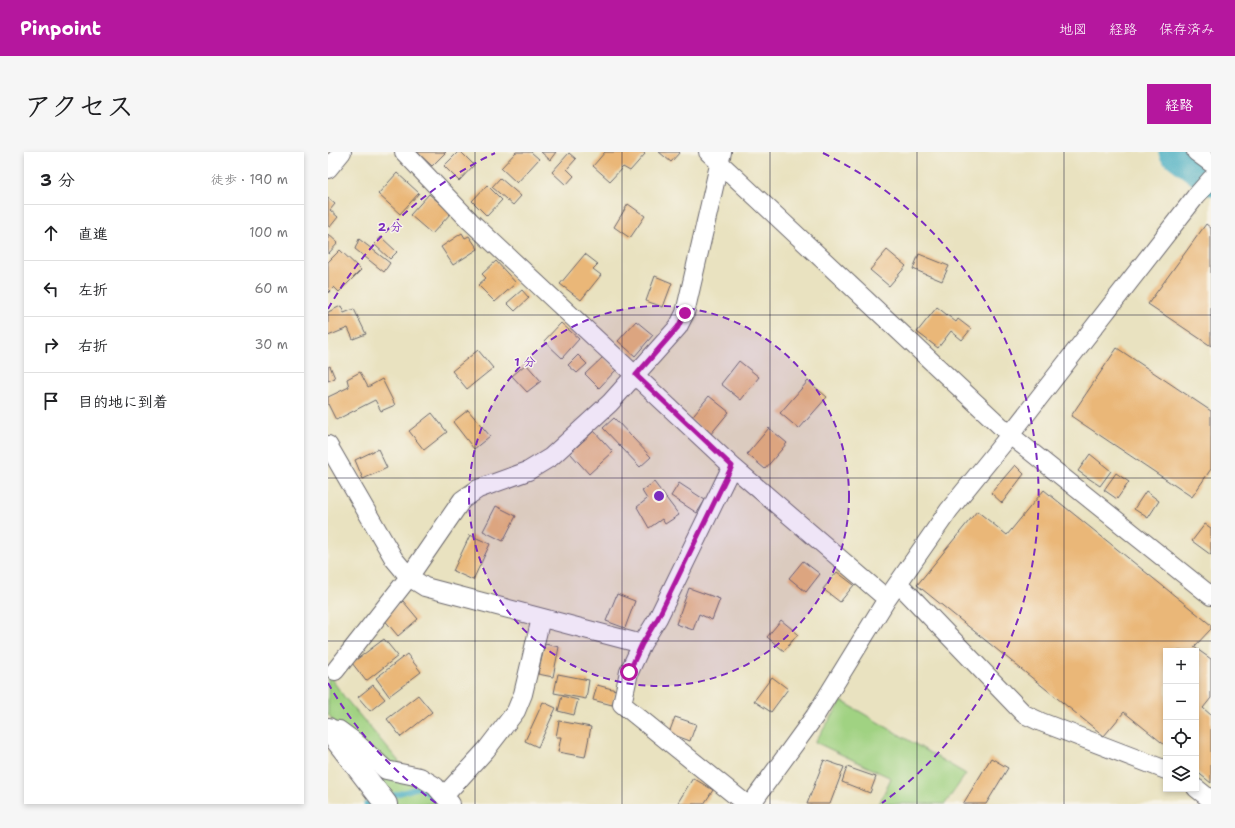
<!DOCTYPE html>
<html lang="ja">
<meta charset="utf-8">
<style>
body{margin:0;font-family:"Shantell Sans","Klee One",sans-serif;background:#f6f6f6;color:#202124}
.controls{position:absolute;right:12px;bottom:12px;display:grid;overflow:hidden;border-radius:0px;box-shadow:0 2px 6px #0003}
.controls button{width:36px;height:36px;display:grid;place-items:center;padding:0;border:0;border-bottom:1px solid #e0e0e0;background:#fff;color:#202124;font:20px sans-serif}
.stop{position:absolute;width:12px;height:12px;margin:-9px;border:3px solid #b5179e;border-radius:50%;background:#fff}
.stop.end{background:#b5179e;border-color:#fff;box-shadow:0 1px 4px #0008}
.list{margin:0;padding:0;list-style:none}
h2{display:flex;justify-content:space-between;align-items:center;height:52px;margin:0;padding:0 16px;font-size:17px}
h2 small{font-size:13px;font-weight:400;color:#757577}
.list li{display:grid;grid-template-columns:26px 1fr auto;gap:12px;align-items:center;box-sizing:border-box;height:56px;padding:0 16px;border-top:1px solid #e0e0e0}
.list b{display:block;font-size:15px;white-space:nowrap}
.list em{font-size:13px;font-style:normal;color:#757577}
.icon{flex:none;width:22px;height:22px;fill:none;stroke:currentColor;stroke-width:2;stroke-linecap:round;stroke-linejoin:round}
.map{position:relative;flex:none;width:883px;height:652px;overflow:hidden;border-radius:0px}
header{display:flex;align-items:center;gap:24px;box-sizing:border-box;height:56px;padding:0 20px;background:#b5179e;color:#fff}
header strong{font-size:19px}
nav{display:flex;gap:22px;margin-inline-start:auto;font-size:14px}
.intro{display:flex;align-items:center;justify-content:space-between;box-sizing:border-box;height:96px;padding:0 24px}
h1{margin:0;font-size:28px}
.button{padding:10px 18px;border-radius:0px;background:#b5179e;color:#fff;font-size:14px;font-weight:700}
main{display:flex;gap:24px;padding:0 24px}
aside{flex:1;background:#fff;border-radius:0px;box-shadow:0 2px 6px #0003}
.map>svg:first-child{display:block}
</style>
<header>
<strong>Pinpoint</strong>
<nav><a>地図</a><a>経路</a><a>保存済み</a></nav>
</header>
<div class="intro"><h1>アクセス</h1><a class="button">経路</a></div>
<main>
<aside>
<h2>3 分<small>徒歩 · 190 m</small></h2>
<ul class="list">
<li><svg class="icon" aria-label="ahead" viewBox="0 0 24 24"><path d="M12 20V5M6 11l6-6 6 6"/></svg><div><b>直進</b></div><em>100 m</em></li>
<li><svg class="icon" aria-label="left" viewBox="0 0 24 24"><path d="M17 20v-9H6M10 6l-5 5 5 5"/></svg><div><b>左折</b></div><em>60 m</em></li>
<li><svg class="icon" aria-label="right" viewBox="0 0 24 24"><path d="M7 20v-9h11M14 6l5 5-5 5"/></svg><div><b>右折</b></div><em>30 m</em></li>
<li><svg class="icon" aria-label="arrive" viewBox="0 0 24 24"><path d="M6 21V4h12l-3 4 3 4H6"/></svg><div><b>目的地に到着</b></div></li>
</ul>
</aside>
<div class="map">
<svg width="883" height="652" viewBox="0 0 883 652">
<rect width="100%" height="100%" fill="#f7f3e8"/>
<filter id="ink" filterUnits="userSpaceOnUse"><feTurbulence type="fractalNoise" baseFrequency=".025" numOctaves="2"/><feDisplacementMap in="SourceGraphic" scale="8" xChannelSelector="R" yChannelSelector="G"/><feConvolveMatrix kernelMatrix="1 2 1 2 8 2 1 2 1" color-interpolation-filters="sRGB"/></filter>
<filter id="wash" filterUnits="userSpaceOnUse"><feTurbulence type="fractalNoise" baseFrequency=".012" numOctaves="4" result="noise"/><feDisplacementMap in="SourceGraphic" scale="16" xChannelSelector="R" yChannelSelector="G"/><feGaussianBlur stdDeviation="0.9" result="paint"/><feColorMatrix in="noise" values="0 0 0 0 0 0 0 0 0 0 0 0 0 0 0 0 0 1.4 0 .05"/><feComposite in="paint" operator="in"/></filter>
<g filter="url(#wash)">
<rect width="100%" height="100%" fill="#e9e2c0"/>
<path fill="#a0d282" stroke="#617a5e" d="M 0,522 L 17,546 L 107,652 L 68,652 L 0,562 Z
M 514,549 L 638,622 L 617,652 L 551,652 L 563,626 L 487,590 Z"/>
<g fill="none" stroke-linecap="round" stroke-linejoin="round">
<path stroke="#42acc1" stroke-width="5" d="M 60,645 L 92,635 L 108,648
M 38,652 L 48,649"/>
<path stroke="#42acc1" stroke-width="29" d="M 845,0 L 883,29"/>
</g>
<g id="blocks">
<path fill="#eab778" d="M 89,0 L 118,0 L 104,14 Z
M 130,0 L 133,0 L 146,13 L 131,29 L 116,14 Z
M 188,0 L 203,0 L 211,7 L 189,31 L 173,16 Z
M 213,0 L 228,0 L 222,8 Z
M 277,0 L 315,0 L 317,2 L 302,19 L 295,15 L 282,29 L 265,14 Z
M 331,0 L 352,0 L 343,10 Z
M 241,1 L 248,7 L 239,17 L 246,24 L 238,33 L 224,20 Z
M 69,21 L 91,41 L 72,62 L 50,42 Z
M 172,26 L 193,44 L 185,53 L 164,35 Z
M 159,33 L 174,48 L 159,64 L 144,49 Z
M 101,42 L 123,61 L 104,82 L 82,63 Z
M 0,46 L 7,52 L 2,58 L 10,65 L 2,75 L 0,74 Z
M 300,52 L 317,64 L 302,86 L 286,75 Z
M 878,72 L 883,76 L 883,194 L 820,152 Z
M 134,81 L 137,86 L 141,84 L 150,97 L 125,113 L 113,95 Z
M 0,82 L 10,91 L 0,102 Z
M 53,85 L 69,100 L 62,107 L 46,92 Z
M 31,87 L 62,111 L 56,120 L 27,97 Z
M 12,98 L 33,118 L 11,140 L 6,135 L 0,141 L 0,110 Z
M 559,98 L 578,114 L 561,134 L 542,118 Z
M 257,102 L 270,112 L 265,117 L 273,123 L 253,148 L 232,132 Z
M 591,102 L 621,114 L 614,129 L 585,117 Z
M 168,109 L 188,131 L 167,150 L 150,133 L 158,126 L 154,122 Z
M 327,124 L 344,131 L 335,155 L 318,149 Z
M 194,138 L 201,146 L 187,159 L 179,151 Z
M 13,154 L 16,161 L 26,157 L 38,182 L 25,187 L 20,176 L 0,184 L 0,160 Z
M 609,155 L 628,170 L 630,167 L 643,177 L 634,188 L 623,179 L 610,196 L 589,180 Z
M 308,169 L 325,183 L 307,204 L 290,189 Z
M 233,171 L 251,187 L 234,206 L 216,189 Z
M 789,196 L 883,259 L 883,317 L 864,345 L 743,264 Z
M 150,198 L 165,216 L 139,237 L 124,219 Z
M 250,203 L 259,212 L 249,221 L 240,213 Z
M 275,205 L 288,218 L 271,236 L 257,222 Z
M 411,209 L 431,225 L 413,248 L 393,232 Z
M 198,212 L 213,229 L 199,240 L 184,224 Z
M 2,214 L 7,226 L 0,229 L 0,215 Z
M 32,220 L 40,235 L 54,227 L 67,253 L 53,259 L 47,248 L 8,268 L 0,252 L 0,245 L 21,235 L 19,227 Z
M 480,229 L 499,245 L 471,277 L 452,261 Z
M 381,244 L 401,260 L 382,283 L 362,267 Z
M 140,258 L 162,284 L 146,297 L 125,270 Z
M 104,261 L 119,280 L 96,298 L 81,279 Z
M 286,266 L 323,305 L 312,315 L 275,276 Z
M 441,276 L 459,291 L 437,317 L 419,302 Z
M 266,279 L 285,300 L 261,322 L 242,301 Z
M 50,297 L 59,316 L 35,327 L 27,308 Z
M 762,302 L 783,319 L 772,334 L 750,319 Z
M 687,313 L 696,322 L 674,351 L 663,341 Z
M 788,321 L 801,330 L 789,347 L 776,338 Z
M 326,330 L 351,363 L 337,372 L 334,367 L 321,376 L 309,355 L 319,347 L 314,339 Z
M 351,331 L 377,348 L 369,361 L 343,344 Z
M 716,338 L 883,473 L 883,477 L 866,495 L 883,507 L 883,546 L 875,556 L 883,563 L 883,631 L 868,619 L 868,499 L 838,499 L 838,594 L 796,560 L 776,584 L 589,433 L 649,359 L 679,383 Z
M 818,339 L 831,349 L 820,366 L 806,357 Z
M 168,354 L 188,364 L 175,389 L 155,379 Z
M 877,372 L 883,376 L 883,403 L 864,389 Z
M 142,383 L 162,392 L 145,428 L 125,419 Z
M 475,409 L 492,422 L 478,440 L 461,426 Z
M 509,420 L 526,433 L 512,450 L 495,437 Z
M 361,436 L 392,447 L 384,468 L 371,462 L 365,478 L 348,472 Z
M 289,442 L 307,449 L 297,476 L 278,469 Z
M 75,449 L 90,467 L 70,484 L 55,466 Z
M 453,468 L 470,482 L 456,499 L 439,485 Z
M 56,487 L 70,504 L 38,529 L 24,511 Z
M 217,492 L 231,495 L 225,525 L 210,522 Z
M 79,502 L 93,520 L 61,544 L 48,526 Z
M 230,522 L 261,528 L 258,547 L 226,541 Z
M 444,525 L 460,537 L 443,560 L 426,549 Z
M 45,533 L 57,547 L 42,559 L 30,545 Z
M 269,533 L 288,538 L 284,553 L 265,548 Z
M 90,543 L 104,560 L 73,585 L 59,567 Z
M 234,544 L 250,548 L 246,563 L 230,559 Z
M 215,550 L 228,556 L 210,595 L 197,589 Z
M 347,565 L 368,572 L 362,589 L 341,581 Z
M 231,569 L 263,575 L 257,605 L 230,600 L 233,585 L 228,585 Z
M 663,606 L 680,616 L 658,652 L 635,652 Z
M 496,608 L 516,615 L 502,652 L 479,652 Z
M 519,615 L 548,625 L 542,641 L 514,630 Z
M 365,626 L 385,638 L 376,652 L 349,652 Z"/>
</g>
</g>
<g filter="url(#ink)">
<use href="#blocks" fill-opacity="0" stroke="#68656a" stroke-width="1"/>
<g fill="none" stroke-linecap="round" stroke-linejoin="round">
<g stroke="#68656a" stroke-width="20">
<path id="minor" d="M 76,0 L 142,69 L 404,314 L 559,447
M 380,0 L 682,283 L 883,444
M 868,0 L 883,11
M 0,17 L 14,0
M 0,293 L 66,407 L 81,425 L 97,435 L 314,492 L 330,466 L 404,314
M 570,431 L 696,562 L 713,570 L 838,618
M 314,492 L 301,520 L 294,552 L 418,652
M 7,519 L 81,425 L 134,348 L 150,337 L 200,319 L 223,305 L 282,251 L 350,175 L 357,161 L 394,0
M 0,577 L 11,578 L 26,589 L 58,618 L 92,625 L 107,634 L 123,652
M 868,636 L 883,648
M 116,644 L 158,598 L 188,559 L 195,542 L 213,466
M 423,652 L 487,564 L 559,447 L 621,358 L 682,283 L 868,44 L 883,27"/>
</g>
<g stroke="#68656a" stroke-width="24">
<path id="major" d="M 0,577 L 58,652"/>
</g>
<use href="#minor" stroke="#fff" stroke-width="18"/>
<use href="#major" stroke="#fff" stroke-width="22"/>
</g>
</g>
<g fill="none" stroke-linecap="round" stroke-linejoin="round" filter="url(#ink)">
<path stroke="#b5179e" stroke-width="5" d="M 301,520 L 314,492 L 330,466 L 404,314 L 308,223 L 350,175 L 357,161"/>
</g>
<path fill="none" stroke="#22223b" stroke-width="1" stroke-opacity="0.55" d="M 147,0 L 147,652M 294,0 L 294,652M 442,0 L 442,652M 589,0 L 589,652M 736,0 L 736,652M 0,163 L 883,163M 0,326 L 883,326M 0,489 L 883,489"/>
<circle cx="331" cy="344" r="190" fill="#7b2cbf" fill-opacity=".12"/>
<g fill="none" stroke="#7b2cbf" stroke-width="2" stroke-dasharray="7 5">
<circle cx="331" cy="344" r="190"/>
<path d="M108 651A380 380 0 0 1 0 531M0 157A380 380 0 0 1 167 1M495 1A380 380 0 0 1 554 651"/>
</g>
<circle cx="331" cy="344" r="6" fill="#7b2cbf" stroke="#f7f3e8" stroke-width="2"/>
<g font-size="12" text-anchor="middle" font-weight="bold" fill="#7b2cbf" stroke="#f7f3e8" stroke-width="3" stroke-linejoin="round" paint-order="stroke">
<text x="62" y="79">2 分</text>
<text x="197" y="214">1 分</text>
</g>
</svg>
<div class="controls">
<button>+</button>
<button>−</button>
<button><svg class="icon" aria-label="locate" viewBox="0 0 24 24"><circle cx="12" cy="12" r="6"/><path d="M12 2v4M12 18v4M2 12h4M18 12h4"/></svg></button>
<button><svg class="icon" aria-label="layers" viewBox="0 0 24 24"><path d="M12 4l9 5-9 5-9-5zM3 14l9 5 9-5"/></svg></button>
</div>
<div class="stop" style="left:301px;top:520px"></div>
<div class="stop end" style="left:357px;top:161px"></div>
</div>
</main>
